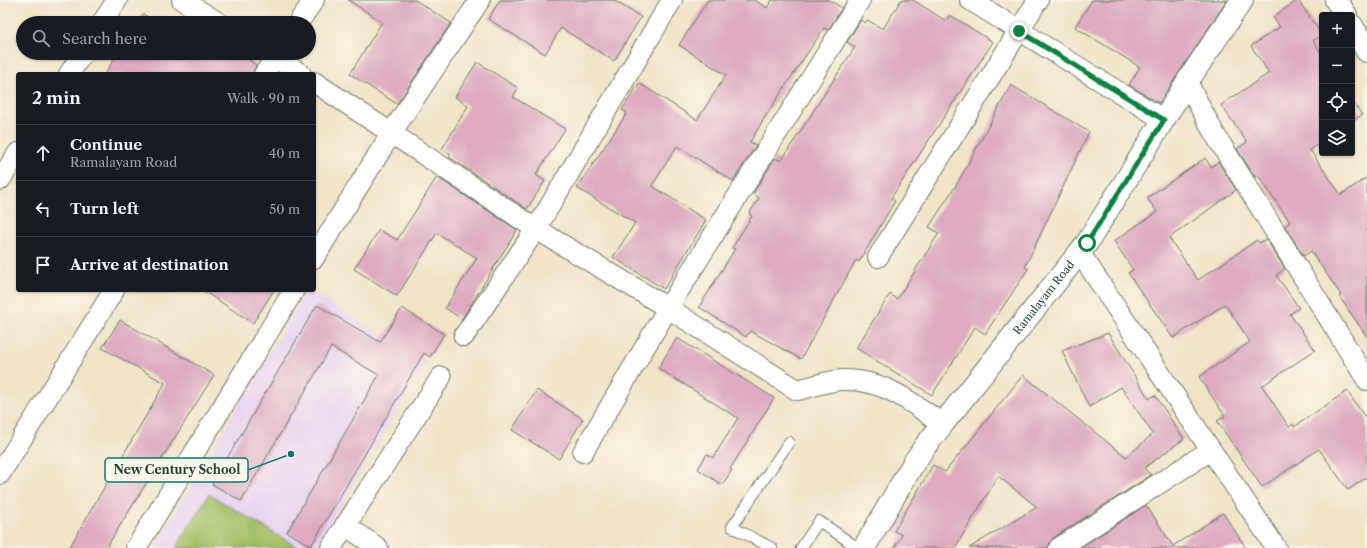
<!DOCTYPE html>
<meta charset="utf-8">
<style>
body{margin:0;font-family:"Libre Caslon Text",serif;background:#242831;color:#f1f3f6}
.controls{position:absolute;right:12px;top:12px;display:grid;overflow:hidden;border-radius:4px;box-shadow:0 1px 3px #0004}
.controls button{width:36px;height:36px;display:grid;place-items:center;padding:0;border:0;border-bottom:1px solid #363941;background:#171b24;color:#f1f3f6;font:20px sans-serif}
.stop{position:absolute;width:12px;height:12px;margin:-9px;border:3px solid #0b8043;border-radius:50%;background:#fff}
.stop.end{background:#0b8043;border-color:#fff;box-shadow:0 1px 4px #0008}
.list{margin:0;padding:0;list-style:none}
h2{display:flex;justify-content:space-between;align-items:center;height:52px;margin:0;padding:0 16px;font-size:17px}
h2 small{font-size:13px;font-weight:400;color:#9ea1a6}
.list li{display:grid;grid-template-columns:26px 1fr auto;gap:12px;align-items:center;box-sizing:border-box;height:56px;padding:0 16px;border-top:1px solid #363941}
.list b{display:block;font-size:15px;white-space:nowrap}
.list p{margin:0;font-size:13px;white-space:nowrap;color:#9ea1a6}
.list em{font-size:13px;font-style:normal;color:#9ea1a6}
.icon{flex:none;width:22px;height:22px;fill:none;stroke:currentColor;stroke-width:2;stroke-linecap:round;stroke-linejoin:round}
.map{position:relative;flex:none;width:1367px;height:548px;overflow:hidden}
.search{position:absolute;background:#171b24;box-shadow:0 1px 3px #0004;left:16px;top:16px;width:300px;height:44px;display:flex;align-items:center;gap:10px;box-sizing:border-box;padding:0 14px;border-radius:22px;color:#9ea1a6;font-size:15px}
.panel{position:absolute;background:#171b24;box-shadow:0 1px 3px #0004;left:16px;top:72px;width:300px;height:220px;border-radius:4px}
.map>svg:first-child{display:block}
</style>
<div class="map">
<svg width="1367" height="548" viewBox="0 0 1367 548">
<rect width="100%" height="100%" fill="#fbf7ec"/>
<filter id="ink" filterUnits="userSpaceOnUse"><feTurbulence type="fractalNoise" baseFrequency=".025" numOctaves="2"/><feDisplacementMap in="SourceGraphic" scale="8" xChannelSelector="R" yChannelSelector="G"/><feConvolveMatrix kernelMatrix="1 2 1 2 8 2 1 2 1" color-interpolation-filters="sRGB"/></filter>
<filter id="wash" filterUnits="userSpaceOnUse"><feTurbulence type="fractalNoise" baseFrequency=".012" numOctaves="4" result="noise"/><feDisplacementMap in="SourceGraphic" scale="16" xChannelSelector="R" yChannelSelector="G"/><feGaussianBlur stdDeviation="0.9" result="paint"/><feColorMatrix in="noise" values="0 0 0 0 0 0 0 0 0 0 0 0 0 0 0 0 0 1.4 0 .05"/><feComposite in="paint" operator="in"/></filter>
<g filter="url(#wash)">
<rect width="100%" height="100%" fill="#f0e4c7"/>
<path fill="#e7d2ef" d="M 307,290 L 427,361 L 316,548 L 154,548 Z"/>
<path fill="#a4bf66" stroke="#627e4d" d="M 209,494 L 299,548 L 176,548 Z"/>
<g id="blocks">
<path fill="#ddaac1" d="M 348,0 L 415,0 L 451,23 L 397,104 L 350,74 L 382,22 Z
M 500,0 L 613,0 L 641,17 L 614,61 L 561,28 L 545,54 L 488,19 Z
M 708,0 L 754,0 L 767,8 L 772,0 L 829,0 L 842,8 L 828,30 L 824,28 L 770,109 L 750,142 L 756,145 L 733,181 L 677,146 L 652,186 L 706,220 L 664,289 L 613,257 L 635,223 L 577,188 L 627,113 L 622,110 L 639,83 L 697,120 L 726,75 L 679,45 Z
M 901,0 L 913,0 L 946,21 L 950,15 L 993,42 L 891,198 L 895,201 L 859,262 L 856,260 L 801,359 L 750,331 L 746,337 L 699,307 L 735,249 L 732,248 L 752,216 L 749,214 L 759,198 L 753,194 L 775,158 L 781,161 L 855,47 L 847,42 L 861,20 L 865,23 L 867,20 L 883,29 Z
M 1092,0 L 1227,0 L 1159,103 L 1129,85 L 1140,67 L 1075,27 Z
M 1298,0 L 1322,35 L 1313,41 L 1322,54 L 1322,141 L 1310,150 L 1341,195 L 1367,177 L 1367,337 L 1339,296 L 1341,295 L 1311,251 L 1304,256 L 1285,226 L 1290,222 L 1258,175 L 1255,177 L 1237,149 L 1247,142 L 1221,105 L 1269,73 L 1251,46 L 1280,27 L 1273,17 Z
M 143,14 L 158,23 L 137,23 Z
M 118,53 L 254,53 L 249,60 L 256,65 L 253,74 L 105,74 Z
M 477,62 L 518,88 L 513,97 L 565,129 L 536,175 L 545,181 L 527,209 L 449,157 L 451,154 L 442,149 L 468,106 L 455,97 Z
M 1011,85 L 1089,132 L 1025,267 L 1028,269 L 985,334 L 975,327 L 932,395 L 856,348 L 890,294 L 897,299 L 939,233 L 929,227 L 958,182 Z
M 1352,101 L 1362,115 L 1352,121 Z
M 1205,158 L 1211,167 L 1218,162 L 1236,190 L 1169,238 L 1198,280 L 1257,240 L 1259,243 L 1266,239 L 1285,269 L 1276,275 L 1299,308 L 1290,314 L 1315,350 L 1262,386 L 1289,427 L 1293,424 L 1294,427 L 1347,391 L 1367,420 L 1367,477 L 1348,490 L 1319,449 L 1262,487 L 1217,421 L 1225,416 L 1199,377 L 1250,342 L 1225,304 L 1173,338 L 1128,273 L 1133,270 L 1114,241 L 1157,212 L 1147,198 Z
M 437,177 L 517,230 L 462,319 L 445,308 L 477,258 L 437,233 L 397,296 L 354,269 L 379,230 L 397,240 Z
M 202,290 L 274,290 L 253,323 Z
M 317,305 L 380,342 L 402,308 L 444,334 L 430,357 L 424,353 L 311,546 L 287,532 L 379,375 L 331,347 L 241,501 L 212,484 Z
M 120,320 L 214,375 L 106,548 L 69,548 L 165,383 L 102,348 Z
M 1108,333 L 1149,399 L 1155,395 L 1184,439 L 1144,468 L 1151,475 L 1053,538 L 1048,548 L 969,548 L 1037,507 L 998,476 L 955,548 L 894,548 L 902,535 L 894,531 L 933,465 L 945,472 L 1023,375 L 1126,457 L 1153,434 L 1121,387 L 1089,407 L 1062,351 Z
M 677,338 L 774,398 L 730,469 L 732,470 L 722,485 L 698,469 L 707,454 L 713,458 L 738,418 L 658,368 Z
M 537,390 L 583,419 L 559,459 L 512,430 Z
M 1146,505 L 1173,546 L 1223,513 L 1246,548 L 1080,548 Z"/>
</g>
</g>
<g filter="url(#ink)">
<use href="#blocks" fill-opacity="0" stroke="#687767" stroke-width="1"/>
<g fill="none" stroke-linecap="round" stroke-linejoin="round">
<g stroke="#687767" stroke-width="12">
<path id="service" d="M 772,548 L 732,527 L 789,442
M 801,548 L 819,521 L 858,548"/>
</g>
<g stroke="#687767" stroke-width="22">
<path id="minor" d="M 182,0 L 219,23
M 970,0 L 1164,120
M 102,23 L 117,0
M 298,23 L 314,0
M 268,53 L 301,74
M 69,74 L 83,53
M 264,74 L 278,53
M 314,82 L 536,229 L 668,308 L 797,390 C 811,387 827,381 841,380 C 883,378 910,402 943,424
M 1187,82 L 1214,133 L 1367,380
M 0,180 L 18,153
M 1080,253 L 1276,548
M 878,257 L 1038,0
M 314,258 L 392,132 L 480,0
M 464,336 L 536,229 L 672,0
M 583,452 L 668,308 L 860,0
M 0,474 L 114,290
M 345,525 L 378,548
M 136,548 L 294,290
M 331,548 L 441,377
M 1059,548 L 1211,450"/>
</g>
<g stroke="#687767" stroke-width="24">
<g id="tertiary">
<path d="M 1336,0 L 1346,15"/>
<path d="M 1352,26 L 1367,51"/>
<path id="s1" d="M 864,548 L 913,464 L 926,445 L 1087,243 L 1187,82 L 1242,0"/>
</g>
</g>
<use href="#service" stroke="#fff" stroke-width="10"/>
<use href="#minor" stroke="#fff" stroke-width="20"/>
<use href="#tertiary" stroke="#fff" stroke-width="22"/>
</g>
</g>
<g fill="none" stroke-linecap="round" stroke-linejoin="round" filter="url(#ink)">
<path stroke="#0b8043" stroke-width="5" d="M 1019,31 L 1164,120 L 1087,243"/>
</g>
<g text-anchor="middle" stroke-width="3.5" stroke-linejoin="round" paint-order="stroke">
<g font-size="11" fill="#1f3d34" stroke="#fbf7ec">
<text dy="4" stroke="none"><textPath href="#s1" startOffset="309">Ramalayam Road</textPath></text>
</g>
</g>
<path fill="none" stroke="#0f766e" stroke-width="1.5" d="M291 454L248 470"/>
<circle fill="#0f766e" stroke="#fbf7ec" stroke-width="1.5" cx="291" cy="454" r="4"/>
<rect fill="#fbf7ec" stroke="#0f766e" stroke-width="1.5" x="105" y="458" width="143" height="24" rx="4"/>
<g font-size="12" text-anchor="middle" font-weight="bold" fill="#1f3d34">
<text x="177" y="474">New Century School</text>
</g>
</svg>
<div class="controls">
<button>+</button>
<button>−</button>
<button><svg class="icon" aria-label="locate" viewBox="0 0 24 24"><circle cx="12" cy="12" r="6"/><path d="M12 2v4M12 18v4M2 12h4M18 12h4"/></svg></button>
<button><svg class="icon" aria-label="layers" viewBox="0 0 24 24"><path d="M12 4l9 5-9 5-9-5zM3 14l9 5 9-5"/></svg></button>
</div>
<div class="stop" style="left:1087px;top:243px"></div>
<div class="stop end" style="left:1019px;top:31px"></div>
<div class="search"><svg class="icon" aria-label="search" viewBox="0 0 24 24"><circle cx="10" cy="10" r="6"/><path d="M15 15l6 6"/></svg>Search here</div>
<section class="panel">
<h2>2 min<small>Walk · 90 m</small></h2>
<ul class="list">
<li><svg class="icon" aria-label="ahead" viewBox="0 0 24 24"><path d="M12 20V5M6 11l6-6 6 6"/></svg><div><b>Continue</b><p>Ramalayam Road</p></div><em>40 m</em></li>
<li><svg class="icon" aria-label="left" viewBox="0 0 24 24"><path d="M17 20v-9H6M10 6l-5 5 5 5"/></svg><div><b>Turn left</b></div><em>50 m</em></li>
<li><svg class="icon" aria-label="arrive" viewBox="0 0 24 24"><path d="M6 21V4h12l-3 4 3 4H6"/></svg><div><b>Arrive at destination</b></div></li>
</ul>
</section>
</div>
